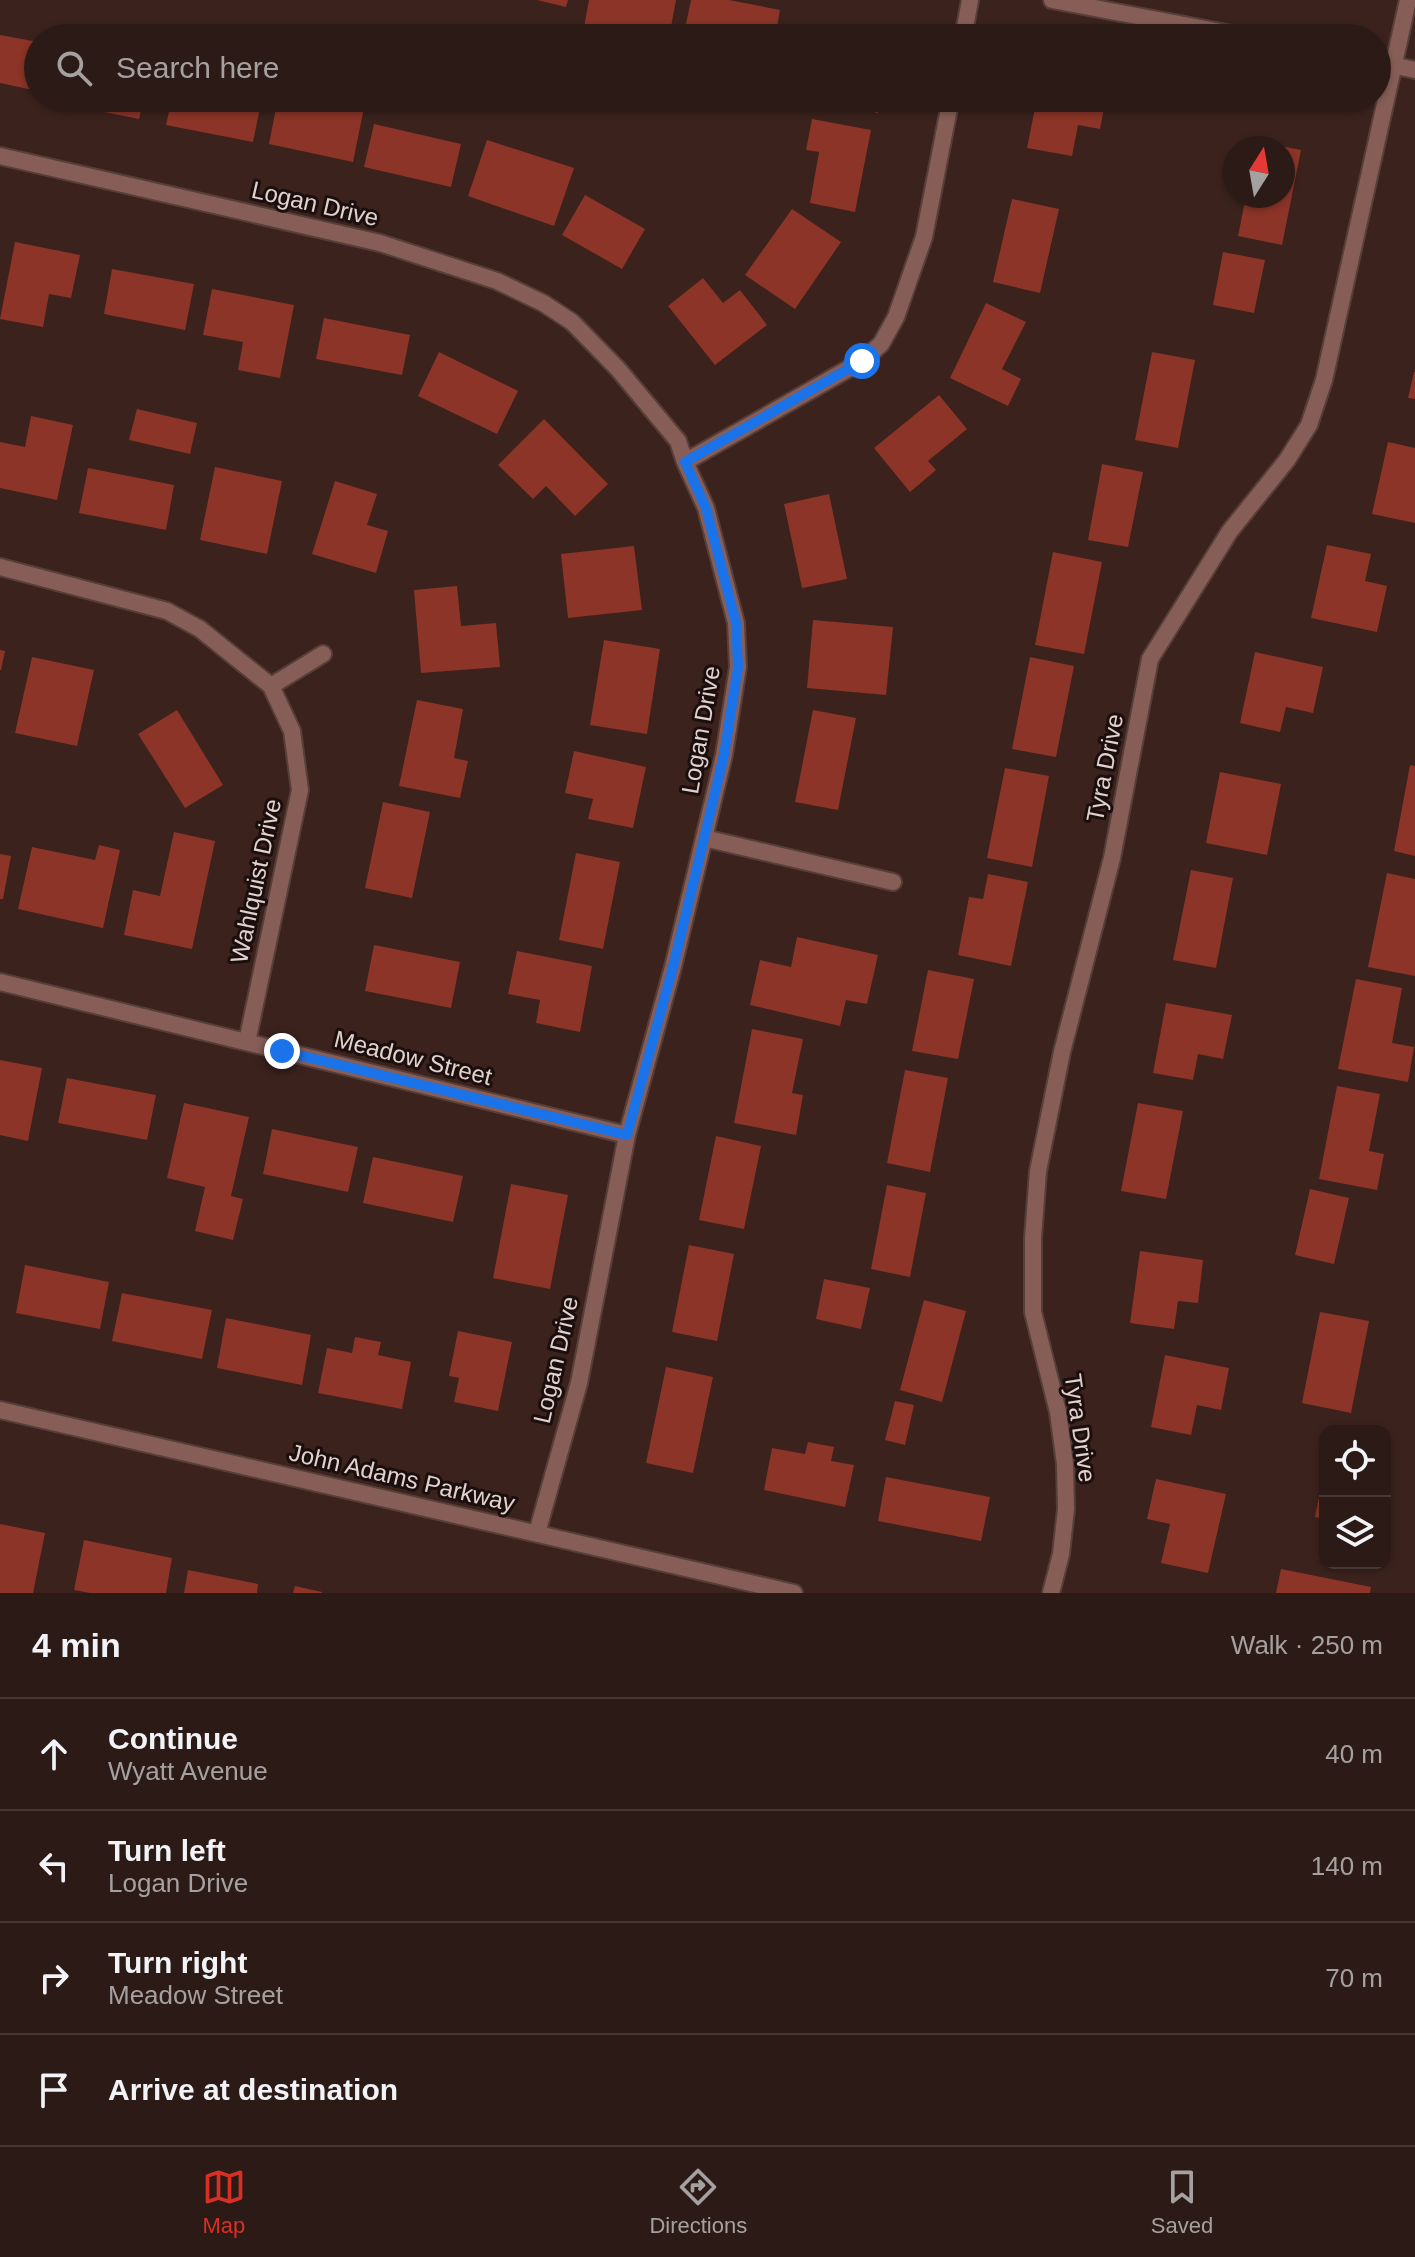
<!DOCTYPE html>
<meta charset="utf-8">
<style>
body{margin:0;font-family:Arial,sans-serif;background:#34231f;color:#f1f3f6}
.controls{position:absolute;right:24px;bottom:24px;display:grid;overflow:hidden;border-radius:16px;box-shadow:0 2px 6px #0004}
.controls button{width:72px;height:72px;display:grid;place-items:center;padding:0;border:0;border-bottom:2px solid #483835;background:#2c1a16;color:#f1f3f6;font:40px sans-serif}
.compass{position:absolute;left:1223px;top:136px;width:72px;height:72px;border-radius:50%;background:#2c1a16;box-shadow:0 2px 6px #0004;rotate:11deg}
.stop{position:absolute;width:24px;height:24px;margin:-18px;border:6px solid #1a73e8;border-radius:50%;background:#fff}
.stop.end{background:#1a73e8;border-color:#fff;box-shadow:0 2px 8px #0008}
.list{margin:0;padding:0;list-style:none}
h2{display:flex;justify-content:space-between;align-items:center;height:104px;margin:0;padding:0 32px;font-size:34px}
h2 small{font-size:26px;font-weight:400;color:#a6a1a1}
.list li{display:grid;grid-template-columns:52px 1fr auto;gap:24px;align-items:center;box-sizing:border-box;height:112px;padding:0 32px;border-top:2px solid #483835}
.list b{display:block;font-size:30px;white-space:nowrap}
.list p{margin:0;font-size:26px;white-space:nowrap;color:#a6a1a1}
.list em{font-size:26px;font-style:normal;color:#a6a1a1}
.icon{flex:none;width:44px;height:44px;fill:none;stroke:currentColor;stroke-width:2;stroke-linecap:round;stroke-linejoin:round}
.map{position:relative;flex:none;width:1415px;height:1593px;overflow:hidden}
.search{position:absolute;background:#2c1a16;box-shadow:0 2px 6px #0004;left:24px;right:24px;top:24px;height:88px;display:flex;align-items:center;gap:20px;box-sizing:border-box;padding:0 28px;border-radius:44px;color:#a6a1a1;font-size:30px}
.sheet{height:552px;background:#2c1a16}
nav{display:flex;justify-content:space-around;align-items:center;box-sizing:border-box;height:112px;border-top:2px solid #483835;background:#2c1a16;font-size:22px;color:#a6a1a1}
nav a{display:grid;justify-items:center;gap:4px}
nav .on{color:#d93025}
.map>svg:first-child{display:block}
</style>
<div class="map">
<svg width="1415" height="1593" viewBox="0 0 1415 1593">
<rect width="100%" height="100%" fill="#3b221d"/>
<path fill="#8b3427" d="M 537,0 L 568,0 L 566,7 Z
M 589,0 L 676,0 L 669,38 L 639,38 L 584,27 Z
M 691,0 L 729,0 L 780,10 L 775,38 L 683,38 Z
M 819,24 L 881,37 L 881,38 L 817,38 Z
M 0,35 L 38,42 L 38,91 L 0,83 Z
M 76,98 L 144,98 L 139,119 L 74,106 Z
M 172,98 L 262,98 L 253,142 L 166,125 Z
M 278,98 L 312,98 L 364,108 L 353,162 L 269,144 Z
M 820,98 L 881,98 L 878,113 L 820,101 Z
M 1037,98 L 1106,98 L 1100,129 L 1078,125 L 1072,156 L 1027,148 Z
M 812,119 L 871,130 L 855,212 L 810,203 L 819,152 L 806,150 Z
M 374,124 L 461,144 L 451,187 L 364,167 Z
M 487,140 L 574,168 L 554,226 L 468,196 Z
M 1257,141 L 1301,150 L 1282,245 L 1238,236 L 1246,196 L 1283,196 L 1283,148 L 1255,148 Z
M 585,195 L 645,229 L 622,269 L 562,235 Z
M 1012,199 L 1059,209 L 1040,293 L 993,282 Z
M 792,209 L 841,242 L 795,309 L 745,275 Z
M 15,242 L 80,255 L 71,298 L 49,294 L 43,327 L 0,319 Z
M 1223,252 L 1265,260 L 1254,313 L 1213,305 Z
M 112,269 L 194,284 L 185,330 L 104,314 Z
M 703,278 L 723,303 L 740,290 L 767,325 L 715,365 L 668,306 Z
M 212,289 L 294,305 L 280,378 L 238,370 L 243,342 L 203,335 Z
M 986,303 L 1026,322 L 1002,369 L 1021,379 L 1008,406 L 950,378 Z
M 324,318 L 410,335 L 402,375 L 316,359 Z
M 439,352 L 518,391 L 497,434 L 418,396 Z
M 1152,352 L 1195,360 L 1178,448 L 1135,440 Z
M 1414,372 L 1415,372 L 1415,399 L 1408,398 Z
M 939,395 L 967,429 L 928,461 L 936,470 L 910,492 L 874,448 Z
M 137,409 L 197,423 L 190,454 L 129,440 Z
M 31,416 L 73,425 L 57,500 L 0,488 L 0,442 L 25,447 Z
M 544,419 L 608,484 L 575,516 L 546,486 L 533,499 L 498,465 Z
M 1388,442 L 1415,448 L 1415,523 L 1372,514 Z
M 1102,464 L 1143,472 L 1128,547 L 1088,540 Z
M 215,467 L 282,481 L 267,554 L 200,540 Z
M 88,468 L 174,485 L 166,530 L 79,513 Z
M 335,481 L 377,494 L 367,525 L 388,531 L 376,573 L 312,554 Z
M 829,494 L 847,579 L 802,588 L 784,504 Z
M 1327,545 L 1371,554 L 1365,581 L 1387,586 L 1377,632 L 1311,618 Z
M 634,546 L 642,610 L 568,618 L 561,554 Z
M 1053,552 L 1102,562 L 1084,654 L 1035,645 Z
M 457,586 L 461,626 L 496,623 L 500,667 L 421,673 L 414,590 Z
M 813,620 L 893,627 L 886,695 L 807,688 Z
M 604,640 L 660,649 L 647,734 L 590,725 Z
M 0,650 L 5,651 L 1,670 L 0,670 Z
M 1255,652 L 1323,667 L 1313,713 L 1286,707 L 1280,732 L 1240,723 Z
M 32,657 L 94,670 L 77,746 L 15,733 Z
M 1030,657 L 1074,666 L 1056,757 L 1012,749 Z
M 417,700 L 463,709 L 454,758 L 468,761 L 460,798 L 399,786 Z
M 177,710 L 223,785 L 185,808 L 138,734 Z
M 813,710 L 856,718 L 838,810 L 795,802 Z
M 574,751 L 646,767 L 633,828 L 588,819 L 593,799 L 565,793 Z
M 1410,765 L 1415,766 L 1415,856 L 1394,851 Z
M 1005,768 L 1049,776 L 1032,867 L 987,858 Z
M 1220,772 L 1281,784 L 1267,855 L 1206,843 Z
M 383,802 L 430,812 L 412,898 L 365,888 Z
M 174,832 L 215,841 L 192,949 L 124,935 L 133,890 L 160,896 Z
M 99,845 L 120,850 L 103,928 L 18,909 L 32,847 L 95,860 Z
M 576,853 L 620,862 L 603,949 L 559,940 Z
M 0,854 L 11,856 L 3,899 L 0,899 Z
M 1191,870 L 1233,878 L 1216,968 L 1173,960 Z
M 1387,873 L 1415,879 L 1415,976 L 1368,967 Z
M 988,874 L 1028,882 L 1011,966 L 958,955 L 969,897 L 983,899 Z
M 797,937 L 878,955 L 867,1004 L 846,1000 L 840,1026 L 750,1005 L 760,960 L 791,967 Z
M 374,945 L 460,962 L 451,1008 L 365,991 Z
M 517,951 L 592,966 L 580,1032 L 536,1023 L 540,1000 L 508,994 Z
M 928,970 L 974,979 L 958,1059 L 912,1051 Z
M 1356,979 L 1402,988 L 1392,1043 L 1414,1047 L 1408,1082 L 1338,1069 Z
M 1166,1003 L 1232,1015 L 1223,1059 L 1198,1054 L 1193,1080 L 1153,1073 Z
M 752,1029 L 803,1039 L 792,1093 L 803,1095 L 796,1135 L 734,1123 Z
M 0,1060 L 42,1068 L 28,1141 L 0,1135 Z
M 905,1070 L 948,1078 L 930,1172 L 887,1163 Z
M 67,1078 L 156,1095 L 147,1140 L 58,1123 Z
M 1337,1086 L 1380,1094 L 1369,1151 L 1384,1154 L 1377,1190 L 1319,1179 Z
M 184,1103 L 249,1117 L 231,1196 L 243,1199 L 233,1240 L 195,1231 L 205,1187 L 167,1178 Z
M 1138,1103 L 1183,1111 L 1166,1199 L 1121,1191 Z
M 272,1129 L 358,1147 L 348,1192 L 263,1174 Z
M 716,1136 L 761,1146 L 744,1229 L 699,1220 Z
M 373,1157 L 463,1176 L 453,1222 L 363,1203 Z
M 511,1184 L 568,1195 L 550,1289 L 493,1278 Z
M 887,1185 L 926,1193 L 910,1277 L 871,1269 Z
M 1310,1189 L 1349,1198 L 1334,1264 L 1295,1255 Z
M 689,1245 L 734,1254 L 717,1341 L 672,1332 Z
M 1140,1251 L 1203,1260 L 1198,1303 L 1178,1301 L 1174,1329 L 1130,1323 Z
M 25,1265 L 109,1282 L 100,1329 L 16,1313 Z
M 824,1279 L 870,1288 L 861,1329 L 816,1319 Z
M 122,1293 L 212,1310 L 202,1359 L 112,1341 Z
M 924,1300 L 966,1311 L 942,1402 L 900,1390 Z
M 1320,1312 L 1369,1321 L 1351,1413 L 1302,1403 Z
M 226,1318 L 311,1335 L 302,1385 L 217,1368 Z
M 458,1331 L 512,1342 L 498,1411 L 454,1402 L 459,1378 L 449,1376 Z
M 355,1337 L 381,1342 L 378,1355 L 411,1362 L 402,1409 L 318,1393 L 327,1348 L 352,1353 Z
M 1165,1355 L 1229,1368 L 1221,1410 L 1197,1405 L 1191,1435 L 1151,1427 Z
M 666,1367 L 713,1377 L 693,1473 L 646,1463 Z
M 895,1401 L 914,1405 L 905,1445 L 885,1440 Z
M 808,1442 L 834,1447 L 831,1461 L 854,1465 L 845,1507 L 764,1490 L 772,1448 L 805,1454 Z
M 1324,1471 L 1325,1471 L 1325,1519 L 1315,1517 Z
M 886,1477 L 990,1497 L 981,1541 L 878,1521 Z
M 1156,1479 L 1226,1494 L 1208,1573 L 1161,1563 L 1170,1524 L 1147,1519 Z
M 0,1524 L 45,1533 L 33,1593 L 0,1593 Z
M 84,1540 L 172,1558 L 166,1593 L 90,1593 L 74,1590 Z
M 1281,1569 L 1371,1587 L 1370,1593 L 1276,1593 Z
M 188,1570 L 258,1584 L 257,1593 L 184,1593 Z
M 295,1586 L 322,1592 L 322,1593 L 293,1593 Z"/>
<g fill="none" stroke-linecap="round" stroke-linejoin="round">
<g stroke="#563e39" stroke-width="20">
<path id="minor" d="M 1052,0 L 1253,38
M 963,38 L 970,0
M 1377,62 L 1415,70
M 0,156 L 380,243 L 497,281 L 543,303 L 572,322 L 618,369 L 678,441 L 685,462 L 706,508 L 736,623 L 738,667 L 724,755 L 673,967 L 627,1135 L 579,1383 L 537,1533
M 685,462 L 862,361 L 881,344 L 896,317 L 924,237 L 951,98
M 0,567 L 167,611 L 200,629 L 271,686 L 292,731 L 300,790 L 247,1042
M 271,686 L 323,654
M 704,838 L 893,882
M 0,982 L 627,1135
M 1051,1593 L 1061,1554 L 1066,1509 L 1065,1464 L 1058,1412 L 1033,1312 L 1033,1238 L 1038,1171 L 1062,1052 L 1112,858 L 1150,659 L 1230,531 L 1287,460 L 1309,425 L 1324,380 L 1408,0"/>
</g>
<g stroke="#563e39" stroke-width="20">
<path id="tertiary" d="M 0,1410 L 794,1593"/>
</g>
<use href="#minor" stroke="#875e57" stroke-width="16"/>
<use href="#tertiary" stroke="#875e57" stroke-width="16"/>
</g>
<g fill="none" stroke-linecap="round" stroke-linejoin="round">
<path stroke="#1a73e8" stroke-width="10" d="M 282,1051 L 627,1135 L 673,967 L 697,868 L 724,755 L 738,667 L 736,623 L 706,508 L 685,462 L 862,361"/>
</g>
<g text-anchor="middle" stroke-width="6" stroke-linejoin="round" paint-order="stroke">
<g font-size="24" fill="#e2d1cd" stroke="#1a0f0d">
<text transform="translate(315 204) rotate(13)" y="8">Logan Drive</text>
<text transform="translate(701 730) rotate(-80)" y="8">Logan Drive</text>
<text transform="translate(1105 768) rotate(-79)" y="8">Tyra Drive</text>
<text transform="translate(256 881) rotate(-78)" y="8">Wahlquist Drive</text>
<text transform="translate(413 1058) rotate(14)" y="8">Meadow Street</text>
<text transform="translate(556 1360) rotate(-77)" y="8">Logan Drive</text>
<text transform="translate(1080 1428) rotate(82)" y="8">Tyra Drive</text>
<text transform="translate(402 1478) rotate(13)" y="8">John Adams Parkway</text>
</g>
</g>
</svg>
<div class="controls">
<button><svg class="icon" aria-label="locate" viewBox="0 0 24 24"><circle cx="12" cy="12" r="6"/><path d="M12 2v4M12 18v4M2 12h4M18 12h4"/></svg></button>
<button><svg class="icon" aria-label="layers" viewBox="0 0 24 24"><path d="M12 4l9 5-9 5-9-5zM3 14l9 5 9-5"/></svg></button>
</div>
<svg class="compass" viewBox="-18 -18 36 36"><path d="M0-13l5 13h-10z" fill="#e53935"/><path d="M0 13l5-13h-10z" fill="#a6a1a1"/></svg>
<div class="stop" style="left:862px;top:361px"></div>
<div class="stop end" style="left:282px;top:1051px"></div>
<div class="search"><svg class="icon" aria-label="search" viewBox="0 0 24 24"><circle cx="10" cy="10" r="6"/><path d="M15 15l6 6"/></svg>Search here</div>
</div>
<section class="sheet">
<h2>4 min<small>Walk · 250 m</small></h2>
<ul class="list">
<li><svg class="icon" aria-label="ahead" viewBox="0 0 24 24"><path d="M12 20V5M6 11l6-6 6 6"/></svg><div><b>Continue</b><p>Wyatt Avenue</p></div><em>40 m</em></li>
<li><svg class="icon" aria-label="left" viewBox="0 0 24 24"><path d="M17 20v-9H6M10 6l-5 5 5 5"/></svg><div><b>Turn left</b><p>Logan Drive</p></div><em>140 m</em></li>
<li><svg class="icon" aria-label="right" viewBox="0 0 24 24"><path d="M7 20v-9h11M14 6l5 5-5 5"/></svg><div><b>Turn right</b><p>Meadow Street</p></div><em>70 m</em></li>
<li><svg class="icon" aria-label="arrive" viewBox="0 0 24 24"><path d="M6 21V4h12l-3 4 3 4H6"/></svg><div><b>Arrive at destination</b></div></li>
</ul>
</section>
<nav>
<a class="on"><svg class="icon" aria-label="map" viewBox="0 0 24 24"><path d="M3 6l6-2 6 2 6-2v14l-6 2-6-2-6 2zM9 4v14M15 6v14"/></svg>Map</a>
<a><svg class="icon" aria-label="directions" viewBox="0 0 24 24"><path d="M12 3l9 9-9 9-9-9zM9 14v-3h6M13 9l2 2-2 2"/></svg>Directions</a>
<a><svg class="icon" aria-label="saved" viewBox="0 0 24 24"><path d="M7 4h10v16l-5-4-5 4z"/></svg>Saved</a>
</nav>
